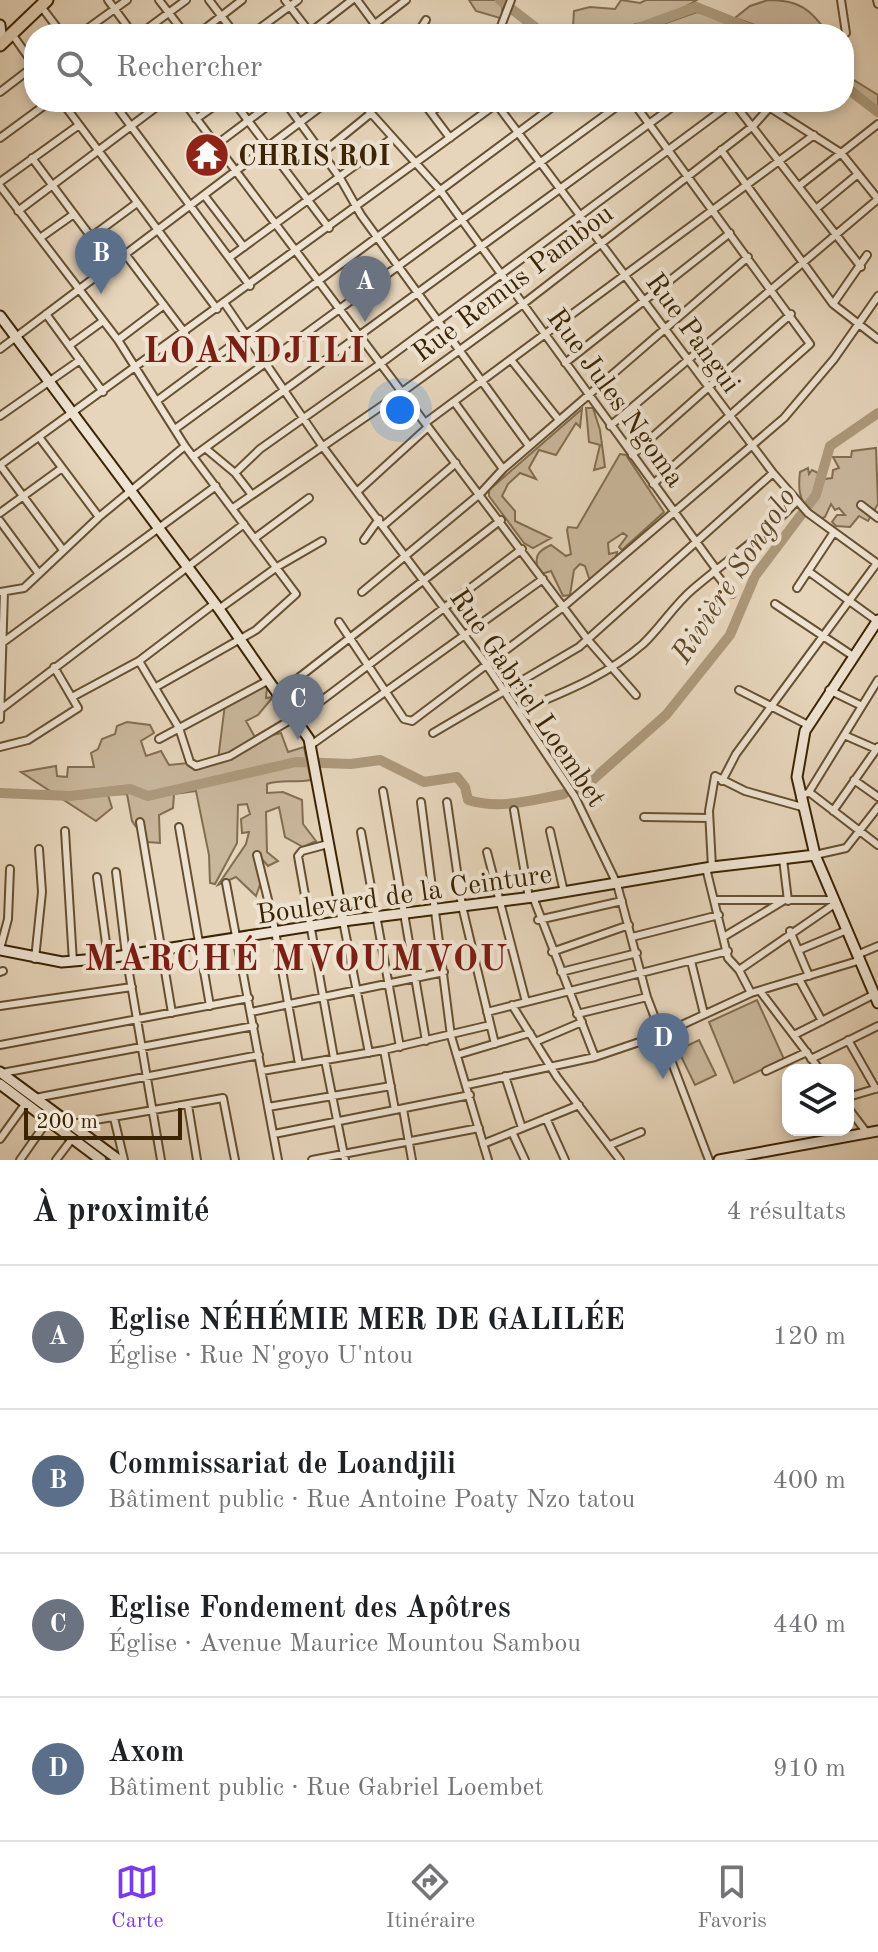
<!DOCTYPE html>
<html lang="fr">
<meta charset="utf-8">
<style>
body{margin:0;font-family:"Old Standard TT",serif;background:#f6f6f6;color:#202124}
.controls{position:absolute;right:24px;bottom:24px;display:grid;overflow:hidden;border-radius:16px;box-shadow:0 4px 12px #0003}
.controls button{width:72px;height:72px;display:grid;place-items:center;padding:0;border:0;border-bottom:2px solid #e0e0e0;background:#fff;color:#202124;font:40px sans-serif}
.scale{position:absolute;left:24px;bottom:20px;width:158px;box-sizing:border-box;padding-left:8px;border:4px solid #3b2403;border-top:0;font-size:22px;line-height:28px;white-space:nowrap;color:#3b2403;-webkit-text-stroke:6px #efe4d3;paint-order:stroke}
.you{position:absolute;left:400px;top:410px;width:28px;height:28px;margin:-20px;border:6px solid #fff;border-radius:50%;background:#1a73e8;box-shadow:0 0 0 12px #1a73e833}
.badge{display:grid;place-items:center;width:52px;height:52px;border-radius:50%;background:#7c3aed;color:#fff;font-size:26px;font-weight:700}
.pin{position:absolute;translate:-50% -66px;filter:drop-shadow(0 2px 4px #0008)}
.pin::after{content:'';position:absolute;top:42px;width:28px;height:24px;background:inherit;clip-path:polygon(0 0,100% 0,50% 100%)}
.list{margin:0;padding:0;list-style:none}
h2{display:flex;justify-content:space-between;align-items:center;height:104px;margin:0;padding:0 32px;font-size:34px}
h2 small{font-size:26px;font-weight:400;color:#757577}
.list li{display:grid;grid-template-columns:52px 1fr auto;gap:24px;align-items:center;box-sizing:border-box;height:144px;padding:0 32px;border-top:2px solid #e0e0e0}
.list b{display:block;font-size:30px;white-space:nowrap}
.list p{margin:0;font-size:26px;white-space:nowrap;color:#757577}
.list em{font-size:26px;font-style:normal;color:#757577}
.icon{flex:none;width:44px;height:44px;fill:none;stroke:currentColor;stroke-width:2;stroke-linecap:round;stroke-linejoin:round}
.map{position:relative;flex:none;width:878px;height:1160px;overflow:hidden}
.search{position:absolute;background:#fff;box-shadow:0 4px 12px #0003;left:24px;right:24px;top:24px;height:88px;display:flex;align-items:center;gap:20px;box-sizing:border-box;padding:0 28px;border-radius:32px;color:#757577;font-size:30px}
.sheet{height:680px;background:#fff}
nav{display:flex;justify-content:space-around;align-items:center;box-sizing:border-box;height:112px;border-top:2px solid #e0e0e0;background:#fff;font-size:22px;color:#757577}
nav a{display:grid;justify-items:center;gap:4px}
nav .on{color:#7c3aed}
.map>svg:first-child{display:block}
</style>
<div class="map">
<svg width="878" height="1160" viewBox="0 0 878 1160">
<rect width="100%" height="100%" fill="#e6d5bb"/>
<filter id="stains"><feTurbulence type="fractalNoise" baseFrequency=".0025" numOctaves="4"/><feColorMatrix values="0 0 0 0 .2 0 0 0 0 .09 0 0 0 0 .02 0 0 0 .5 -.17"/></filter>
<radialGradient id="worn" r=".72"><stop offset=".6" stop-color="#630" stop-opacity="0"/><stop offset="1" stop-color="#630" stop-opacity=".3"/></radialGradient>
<path fill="#c9b79c" stroke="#826e50" stroke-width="2" d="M 469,0 L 497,0 L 502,6 L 503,19 L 476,11 Z
M 621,0 L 640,3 L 646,0 L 697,0 C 669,19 596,38 563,30 L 573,26 L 574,11 L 590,7 L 615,9 Z
M 768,0 C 799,0 811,9 828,34 L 781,34 L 735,18 L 750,6 Z
M 697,12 L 741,26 L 754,34 L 635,34 Z
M 844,74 L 878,95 L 878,109 L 844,80 Z
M 586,408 L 593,408 L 600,430 L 605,467 L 594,470 L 600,445 L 589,442 Z
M 582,409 L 580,427 L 576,423 L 556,455 L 539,450 L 529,468 L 536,479 L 520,473 L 508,484 L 502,496 L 515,511 L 515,521 L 551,538 L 533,548 L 524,543 L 489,496 L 489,490 Z
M 876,448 L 878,504 L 868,521 L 859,516 L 850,527 L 836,526 L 832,522 L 837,515 L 845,515 L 839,508 L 835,510 L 831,504 L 825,517 L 820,519 C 801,504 797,496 800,472 L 808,468 L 809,474 L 812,470 L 820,474 L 824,470 L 824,479 L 832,478 L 833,470 L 839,468 L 833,457 L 851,457 L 852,451 Z
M 620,454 L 626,455 L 664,512 L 622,550 L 619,547 L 627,536 L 623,533 L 608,543 L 609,554 L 617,552 L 616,558 L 590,581 L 585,566 L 580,564 L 574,570 L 570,595 L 563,596 L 551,571 L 538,575 C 535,557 535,552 551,545 L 566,556 L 571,554 L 567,530 L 568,527 L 577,528 Z
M 262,683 L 267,687 L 266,698 L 273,697 L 258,715 L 246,721 L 256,739 L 281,733 L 288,752 L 304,747 L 311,780 C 296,783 280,779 267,784 L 267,793 L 283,792 L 302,800 L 303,824 L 316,841 L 303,847 L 285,837 L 279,807 L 266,812 L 267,852 L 278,861 L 268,866 L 261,858 L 261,882 L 256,896 L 236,877 L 218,885 L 246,844 L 249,832 L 242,833 L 241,819 L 250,814 L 247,804 L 238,805 L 237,843 L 215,884 L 210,883 L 209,855 L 196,791 L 174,794 L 173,808 L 159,815 L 160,843 L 147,842 L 132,821 L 127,794 L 108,795 L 112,808 L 96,821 L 21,772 L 56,766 L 57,776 L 67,777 L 68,767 L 94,767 L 91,753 L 98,749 L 102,739 L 115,734 L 117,726 L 127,722 L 150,725 L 154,733 L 141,741 L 146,756 L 161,751 L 169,765 L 218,760 L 225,704 Z
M 757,1000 L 784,1059 L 734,1083 L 709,1022 Z
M 699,1040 L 716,1075 L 695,1085 L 678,1050 Z"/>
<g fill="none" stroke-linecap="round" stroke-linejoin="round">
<path stroke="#ac997c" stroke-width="10" d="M 500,0 L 544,34
M 577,34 L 633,30 L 696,7 L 764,34
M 844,86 L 878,112
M 580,791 L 666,715 L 730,635 L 755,576 L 816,495 L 830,446 L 878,413
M 0,793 L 70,796 L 130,789 L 148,796 L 296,762 L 351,764 L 380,760 L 424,782 L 457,777 L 465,787 L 468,800 C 501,810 531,800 564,794"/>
<g stroke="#665031" stroke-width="10">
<path id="street" d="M 108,0 L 133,34
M 159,0 L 185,34
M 209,0 L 235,34
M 285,0 L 311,34
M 357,0 L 382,34
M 841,0 L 846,33
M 877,0 L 878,4
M 40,5 L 62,34
M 12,34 L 34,65
M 80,34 L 127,0
M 140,34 L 186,0
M 198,34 L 242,0
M 252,34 L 298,0
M 308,34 L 352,0
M 362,34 L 406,0
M 417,34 L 426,20
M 498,34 L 511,0
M 0,92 L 34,66
M 62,102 L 217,309
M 113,102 L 250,286
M 184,102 L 588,640 L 636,695
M 234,102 L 329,228
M 285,102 L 340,178 L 361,215 L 529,446
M 361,102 L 440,190 L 716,569
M 423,102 L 450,138
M 495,102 L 773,473 L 808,513 L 878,564
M 633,102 L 810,344 L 653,484
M 733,102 L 861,267
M 761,102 L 841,153 L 878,199
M 431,112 L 445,102
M 196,119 L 220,102
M 0,138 L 49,102
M 216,145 L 273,102
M 721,150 L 833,304 L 878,339
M 322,153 L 370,114
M 32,158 L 112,265
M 0,182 L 79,125
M 0,186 L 118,340 L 185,446 L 296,594 L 256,630 L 156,687
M 799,186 L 878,124
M 204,195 L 244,247
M 817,208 L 858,174
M 18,211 L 163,102
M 91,237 L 137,203
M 40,238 L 74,214
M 126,255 L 185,333
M 230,257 L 391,139
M 225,304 L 323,447 L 486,664 L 575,797 L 617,884 L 647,997 L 709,1160
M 833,304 L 867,255
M 46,314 L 103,392
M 118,340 L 164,305
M 70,345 L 103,321
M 0,349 L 327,102
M 512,361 L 559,420
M 565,363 L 730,233
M 158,400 L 559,102
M 455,403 L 503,469
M 0,416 L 80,360
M 425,423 L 814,135
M 610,426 L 878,199
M 175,429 L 623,102
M 39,437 L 99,517
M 205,448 L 235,473 L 252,495
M 632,455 L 791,314
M 194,456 L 679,102
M 235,473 L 260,449 L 380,364 L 733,102
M 358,491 L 428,427
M 861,505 L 878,518
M 233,508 L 402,392 L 523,304 L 753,126 L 769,108
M 0,513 L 62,468
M 0,521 L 39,574
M 384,525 L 456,463
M 255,538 L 309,498
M 364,540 L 379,519
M 63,550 L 0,465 L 499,102
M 714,571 L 732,594
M 808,571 L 877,621
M 797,588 L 834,532
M 0,592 L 24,588 L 99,517 L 185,446
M 362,592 L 481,493 L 503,469 L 748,257
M 775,604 L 853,656
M 219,609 L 277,567 L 322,541
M 339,622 L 404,719 L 412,721 L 563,607 L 784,418 L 834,359 L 878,296
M 2,643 L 216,486
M 139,661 L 179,728 L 190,762 L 196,766 L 230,756 L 317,704 L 522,549
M 739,690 L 808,725
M 829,690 L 862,706
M 279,693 L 501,520
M 74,696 L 139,661 L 214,604
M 1,709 L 244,524
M 519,711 C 564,692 605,677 643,644 C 661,627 674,605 693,589 C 728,559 765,535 797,501
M 0,719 L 4,592
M 433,733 L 579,647 L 773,473
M 844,735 L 876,749
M 159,739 L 269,680
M 311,745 L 543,579
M 0,747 L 28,740 L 78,708 L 54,667
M 854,780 L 878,797
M 722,781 L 736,754 L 877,563
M 383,791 L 426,1041
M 809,792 L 878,845
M 800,797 L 809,792 L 878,680
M 421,802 L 451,1036 L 488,1160
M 447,802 L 462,906 L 495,1044
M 514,810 L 529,898
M 833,811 L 878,747
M 644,817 L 709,818
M 140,822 L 172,1013
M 179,827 L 210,1006
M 65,831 L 73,962
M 550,831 L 564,892
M 361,832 L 400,1047
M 328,844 L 302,851 L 298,856 L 334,1058
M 487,852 L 526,1002
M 257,855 L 273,920 L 299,1064
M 815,855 L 846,848 L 878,807
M 783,859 L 788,901
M 712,867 L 709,811 L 715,776 L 745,791 L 802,807
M 706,868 L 728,958 L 739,970 L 751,993
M 116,872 L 126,955 L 161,1160
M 97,877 L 108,958
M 226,883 L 278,1160
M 533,897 L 595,1057
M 714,900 L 835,900
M 538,920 L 622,901
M 343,921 L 369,1053
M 790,931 L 809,976
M 725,936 L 783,901
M 632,937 L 719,915
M 0,949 L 8,919 L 10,869
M 799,950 L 847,930
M 552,952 L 629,925
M 859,954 L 878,946
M 35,959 L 42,892 L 39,849
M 691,961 L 704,1014
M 739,970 L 836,903
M 0,972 L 3,971
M 561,972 L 637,953
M 799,979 L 822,1021
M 760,991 L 820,1070
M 512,1005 L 557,1077 L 620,1160
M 0,1006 L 132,987
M 251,1012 L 444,972
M 487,1012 L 728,951
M 577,1014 L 647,997
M 794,1035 L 875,994
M 848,1040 L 876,1089
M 535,1042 L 582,1022
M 0,1045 L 249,998
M 384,1050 L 395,1110
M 457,1055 L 530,1033
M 811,1059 L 878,1026
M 325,1060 L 345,1160
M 262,1071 L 384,1050 L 490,1025
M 766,1071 L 807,1052
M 2,1073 L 254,1026
M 505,1076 L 522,1128
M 467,1085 L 595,1057 L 660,1035 L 751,993 L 861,960
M 848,1097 L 878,1088
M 35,1098 L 259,1055
M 188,1105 L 197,1160
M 268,1107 L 391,1086
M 848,1108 L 867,1133
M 403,1109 L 412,1160
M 114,1118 L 124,1160
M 546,1118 L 565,1160
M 72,1124 L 223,1098 L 235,1160
M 512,1132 L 525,1160
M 274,1134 L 470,1095
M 0,1139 L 26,1103
M 483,1144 L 579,1105
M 610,1145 L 641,1132
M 20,1160 L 48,1120
M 56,1160 L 72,1139
M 312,1160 L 479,1128"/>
</g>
<g stroke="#3b2403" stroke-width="13">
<path id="secondary" d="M 0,25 L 2,43
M 0,316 L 219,609 L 309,739 L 343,921
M 878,620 L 805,731 L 797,777 L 815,855 L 878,1003
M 0,950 L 62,962 L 108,958 L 343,921 L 533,897 L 712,867 L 815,855
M 0,1072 L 119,1160
M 0,1084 L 101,1160
M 719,1160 L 878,1131"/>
</g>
<g stroke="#3b2403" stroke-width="15">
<path id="highway" d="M 0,45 L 47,0"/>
</g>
<use href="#street" stroke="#efe4d3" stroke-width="6"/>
<use href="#secondary" stroke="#efe4d3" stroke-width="9"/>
<use href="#highway" stroke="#e6d5bb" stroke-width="11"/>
</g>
<defs>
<g id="temple-disc" transform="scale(2.3)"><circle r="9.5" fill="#8f2418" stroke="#efe4d3"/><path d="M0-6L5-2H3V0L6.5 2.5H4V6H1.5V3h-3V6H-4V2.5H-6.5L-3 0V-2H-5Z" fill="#fff"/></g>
</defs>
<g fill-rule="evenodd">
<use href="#temple-disc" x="207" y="155"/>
</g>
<g text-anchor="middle" stroke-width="8" stroke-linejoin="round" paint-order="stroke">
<g font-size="28" font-weight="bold" fill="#3b2403" stroke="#efe4d3" text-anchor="start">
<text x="238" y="165">CHRIS ROI</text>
</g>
<g font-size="28" fill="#3b2403" stroke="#efe4d3">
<text transform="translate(512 282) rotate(-37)" y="10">Rue Remus Pambou</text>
<text transform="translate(694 332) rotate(54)" y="10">Rue Pangui</text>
<text transform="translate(617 397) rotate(54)" y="10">Rue Jules Ngoma</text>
<text transform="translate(529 697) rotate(56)" y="10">Rue Gabriel Loembet</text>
<text transform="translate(404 893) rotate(-8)" y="10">Boulevard de la Ceinture</text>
</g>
<g font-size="30" font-style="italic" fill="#5d4727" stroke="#efe4d3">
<text transform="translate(733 575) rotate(-57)" y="10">Rivière Songolo</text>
</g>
<g font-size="36" font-weight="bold" letter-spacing="2" fill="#7a1f14" stroke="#efe4d3">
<text x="255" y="362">LOANDJILI</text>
<text x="297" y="970">MARCHÉ MVOUMVOU</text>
</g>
</g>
<rect width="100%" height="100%" filter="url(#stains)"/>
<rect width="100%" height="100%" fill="url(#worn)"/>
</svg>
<div class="controls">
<button><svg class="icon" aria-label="layers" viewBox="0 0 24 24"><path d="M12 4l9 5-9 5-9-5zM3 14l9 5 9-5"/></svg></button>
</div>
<div class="scale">200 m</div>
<div class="you"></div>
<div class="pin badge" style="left:365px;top:322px;background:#6b7280">A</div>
<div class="pin badge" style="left:101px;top:294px;background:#5c6f8a">B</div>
<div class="pin badge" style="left:298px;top:740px;background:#6b7280">C</div>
<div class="pin badge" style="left:663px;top:1079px;background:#5c6f8a">D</div>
<div class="search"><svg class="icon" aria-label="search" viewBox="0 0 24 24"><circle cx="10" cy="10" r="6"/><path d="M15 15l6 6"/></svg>Rechercher</div>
</div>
<section class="sheet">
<h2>À proximité<small>4 résultats</small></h2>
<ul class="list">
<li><span class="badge" style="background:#6b7280">A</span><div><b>Eglise NÉHÉMIE MER DE GALILÉE</b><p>Église · Rue N'goyo U'ntou</p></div><em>120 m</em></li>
<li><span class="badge" style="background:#5c6f8a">B</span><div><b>Commissariat de Loandjili</b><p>Bâtiment public · Rue Antoine Poaty Nzo tatou</p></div><em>400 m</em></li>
<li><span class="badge" style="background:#6b7280">C</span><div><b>Eglise Fondement des Apôtres</b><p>Église · Avenue Maurice Mountou Sambou</p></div><em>440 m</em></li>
<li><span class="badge" style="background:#5c6f8a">D</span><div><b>Axom</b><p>Bâtiment public · Rue Gabriel Loembet</p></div><em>910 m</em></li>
</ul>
</section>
<nav>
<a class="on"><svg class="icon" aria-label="map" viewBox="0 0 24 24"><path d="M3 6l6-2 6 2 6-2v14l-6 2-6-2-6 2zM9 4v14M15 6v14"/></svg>Carte</a>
<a><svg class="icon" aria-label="directions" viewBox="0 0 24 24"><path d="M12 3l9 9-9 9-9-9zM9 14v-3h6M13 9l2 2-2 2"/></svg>Itinéraire</a>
<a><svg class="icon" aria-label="saved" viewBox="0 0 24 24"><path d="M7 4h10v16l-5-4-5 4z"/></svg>Favoris</a>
</nav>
